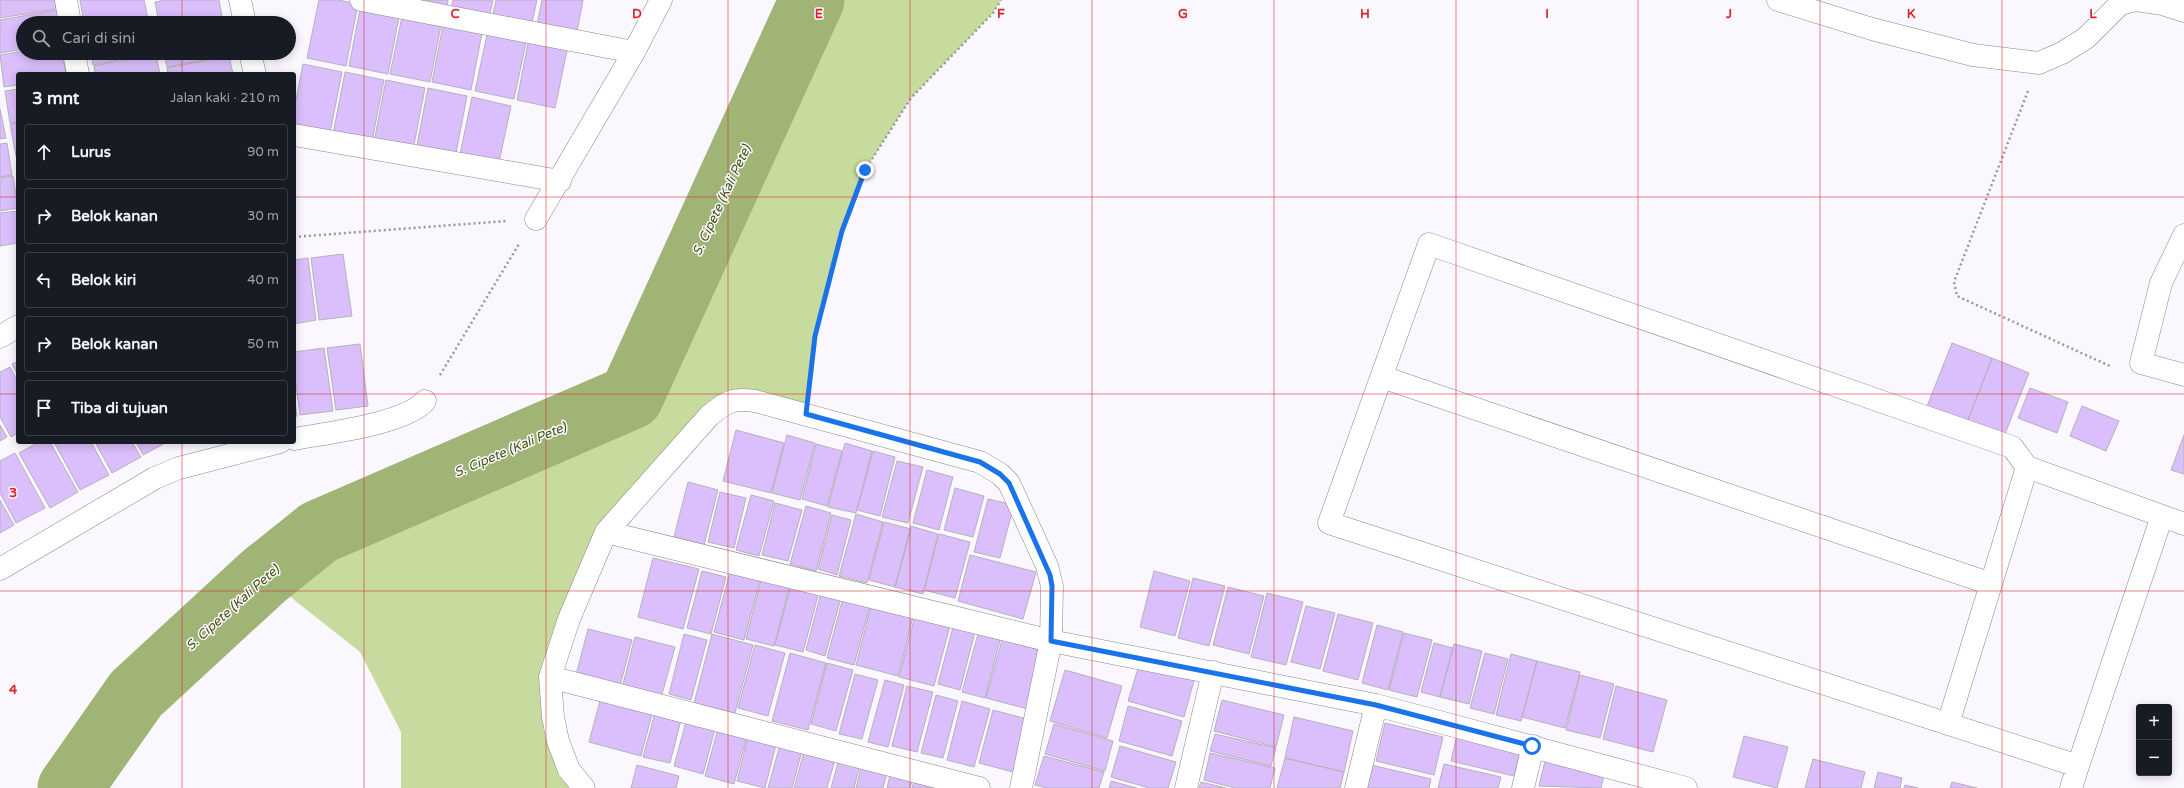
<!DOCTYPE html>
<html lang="id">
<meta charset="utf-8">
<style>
body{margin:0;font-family:"Varela Round",sans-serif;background:#20242c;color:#f1f3f6}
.controls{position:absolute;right:12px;bottom:12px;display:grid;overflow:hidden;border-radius:4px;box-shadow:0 2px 10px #0003}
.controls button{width:36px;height:36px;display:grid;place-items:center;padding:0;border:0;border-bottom:1px solid #363941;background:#171b24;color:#f1f3f6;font:20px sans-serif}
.stop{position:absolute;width:12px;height:12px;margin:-9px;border:3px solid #1a73e8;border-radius:50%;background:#fff}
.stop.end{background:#1a73e8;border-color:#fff;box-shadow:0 1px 4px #0008}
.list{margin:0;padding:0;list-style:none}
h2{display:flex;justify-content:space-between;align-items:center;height:52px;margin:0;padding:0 16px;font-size:17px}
h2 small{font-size:13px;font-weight:400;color:#9ea1a6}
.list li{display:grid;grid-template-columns:26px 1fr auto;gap:12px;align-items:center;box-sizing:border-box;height:56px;margin:0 8px 8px;padding:0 8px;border:1px solid #363941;border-radius:4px}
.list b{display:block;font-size:15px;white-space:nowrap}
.list em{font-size:13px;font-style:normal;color:#9ea1a6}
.icon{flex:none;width:22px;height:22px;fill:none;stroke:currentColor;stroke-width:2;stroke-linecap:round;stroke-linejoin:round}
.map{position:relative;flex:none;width:2184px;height:788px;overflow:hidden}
.search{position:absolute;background:#171b24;box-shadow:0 2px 10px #0003;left:16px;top:16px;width:280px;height:44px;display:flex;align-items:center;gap:10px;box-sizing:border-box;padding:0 14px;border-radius:22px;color:#9ea1a6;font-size:15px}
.panel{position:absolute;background:#171b24;box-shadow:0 2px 10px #0003;left:16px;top:72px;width:280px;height:372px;border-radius:4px}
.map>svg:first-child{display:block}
</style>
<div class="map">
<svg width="2184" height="788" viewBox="0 0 2184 788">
<rect width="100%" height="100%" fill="#faf7ff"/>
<path fill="#c7db9e" d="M 812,0 L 1001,0 L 993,13 L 911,98 L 865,170 L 842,231 L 815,336 L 806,414 L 738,399 L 606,532 L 569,619 L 553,717 L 584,788 L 401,788 L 401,732 L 360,652 L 264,576 L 319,532 L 631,397 Z"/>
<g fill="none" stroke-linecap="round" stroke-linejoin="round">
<path stroke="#a0b575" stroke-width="65" d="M 70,788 L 136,694 L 264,576 L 319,532 L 631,397 L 812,0"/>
</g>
<path fill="#dbbefc" stroke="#b5b2b9" d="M 0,0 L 55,0 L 56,9 L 0,18 Z
M 80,0 L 144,0 L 148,19 L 131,23 L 84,23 Z
M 165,0 L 219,0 L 223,22 L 159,23 L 155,2 Z
M 319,0 L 338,0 L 358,4 L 346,66 L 307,58 Z
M 408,0 L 448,0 L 447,9 Z
M 453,0 L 493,0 L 489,18 L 451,10 Z
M 496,0 L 537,0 L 531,27 L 492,19 Z
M 542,0 L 583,0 L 576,37 L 536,29 Z
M 361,4 L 400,12 L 388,74 L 349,66 Z
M 57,10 L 59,23 L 23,23 L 23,49 L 0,53 L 0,20 Z
M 403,12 L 442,20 L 430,82 L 390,74 Z
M 444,20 L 483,28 L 471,90 L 432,82 Z
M 488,30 L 527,38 L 514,99 L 475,91 Z
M 529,38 L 568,46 L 555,108 L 517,100 Z
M 23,51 L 23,53 L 62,53 L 66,74 L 18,74 L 18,85 L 4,87 L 0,55 Z
M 91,53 L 153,53 L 93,65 Z
M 164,53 L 228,53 L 229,55 L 167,67 Z
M 156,54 L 160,74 L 95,74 L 94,66 Z
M 229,56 L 233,74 L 168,74 L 167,68 Z
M 303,64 L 342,72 L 330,133 L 294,127 L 294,110 Z
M 345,72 L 384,80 L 372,141 L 333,134 Z
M 386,80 L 425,88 L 413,150 L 374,142 Z
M 428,88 L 467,96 L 455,158 L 416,150 Z
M 18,89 L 18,122 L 10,123 L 5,91 Z
M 472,97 L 511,106 L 498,167 L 459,159 Z
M 0,109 L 6,138 L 0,139 Z
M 18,123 L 18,156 L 16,156 L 10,124 Z
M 7,143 L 12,175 L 0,177 L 0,144 Z
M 13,176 L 18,208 L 0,211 L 0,178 Z
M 18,211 L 18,243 L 0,246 L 0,213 Z
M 343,254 L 352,316 L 319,320 L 311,258 Z
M 308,258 L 316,320 L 294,324 L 294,260 Z
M 1952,343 L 1992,358 L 1966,425 L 1926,409 Z
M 360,344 L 368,406 L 336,410 L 327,348 Z
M 324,348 L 333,411 L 300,415 L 294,371 L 294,352 Z
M 1992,358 L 2029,373 L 2003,439 L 1966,425 Z
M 18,361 L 18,376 L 12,364 Z
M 10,367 L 18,382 L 18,433 L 11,437 L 0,417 L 0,372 Z
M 2030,388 L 2068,402 L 2057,433 L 2018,418 Z
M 294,394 L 297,416 L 294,417 Z
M 2082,406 L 2119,421 L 2106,451 L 2070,436 Z
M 0,425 L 7,437 L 0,441 Z
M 736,430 L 784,443 L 771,493 L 723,481 Z
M 787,435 L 815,443 L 800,500 L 772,493 Z
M 2184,435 L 2184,474 L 2171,470 Z
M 39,442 L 50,442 L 78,492 L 50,508 L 19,453 Z
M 54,442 L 91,442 L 109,475 L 80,490 Z
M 95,442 L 132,442 L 141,457 L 112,473 Z
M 136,442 L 167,442 L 143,455 Z
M 845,443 L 872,451 L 856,513 L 828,507 Z
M 816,444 L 842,451 L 827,506 L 802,499 Z
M 873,451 L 895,457 L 880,516 L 857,510 Z
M 15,453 L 45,508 L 16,523 L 0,493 L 0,461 Z
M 897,461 L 923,467 L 908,523 L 882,517 Z
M 927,470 L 953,477 L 939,530 L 913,523 Z
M 688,482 L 718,490 L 704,545 L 674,537 Z
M 955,488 L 984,496 L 973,537 L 944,530 Z
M 720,492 L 746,498 L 734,548 L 708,542 Z
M 751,495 L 774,501 L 759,556 L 736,550 Z
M 988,499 L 1014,505 L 1000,558 L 974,552 Z
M 0,500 L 14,525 L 0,533 Z
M 775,503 L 802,510 L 788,561 L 762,555 Z
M 806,506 L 831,513 L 816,571 L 790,564 Z
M 856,514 L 883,522 L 867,583 L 839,576 Z
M 832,515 L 851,520 L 837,575 L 818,569 Z
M 884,522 L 911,529 L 895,587 L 869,580 Z
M 911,526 L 938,534 L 923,594 L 895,587 Z
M 939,534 L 970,542 L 955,598 L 924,590 Z
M 970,555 L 1036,572 L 1023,619 L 958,601 Z
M 653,558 L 699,569 L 683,629 L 638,617 Z
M 731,568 L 761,576 L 744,640 L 714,632 Z
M 702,571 L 726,577 L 711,634 L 687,628 Z
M 1154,571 L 1190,581 L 1175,636 L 1140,627 Z
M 762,577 L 790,584 L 774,646 L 746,639 Z
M 1193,578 L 1225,586 L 1209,646 L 1178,638 Z
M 791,585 L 819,592 L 803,652 L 775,645 Z
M 1228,587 L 1264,596 L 1249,654 L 1213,645 Z
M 822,589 L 842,594 L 825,656 L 806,650 Z
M 1267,593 L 1303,602 L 1286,665 L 1251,657 Z
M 844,594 L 871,601 L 854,665 L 827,658 Z
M 872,602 L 914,613 L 898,676 L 856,665 Z
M 1306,606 L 1335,613 L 1320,669 L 1291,662 Z
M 916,612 L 951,622 L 934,686 L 899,677 Z
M 1338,614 L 1373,623 L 1358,680 L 1323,671 Z
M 954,623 L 976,628 L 960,690 L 938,684 Z
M 1377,625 L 1403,632 L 1388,690 L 1362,683 Z
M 588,629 L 632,640 L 620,686 L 576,675 Z
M 1404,633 L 1432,640 L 1417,697 L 1389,690 Z
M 684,634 L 707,640 L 691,700 L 669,694 Z
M 712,634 L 753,645 L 735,713 L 694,703 Z
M 978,634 L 1000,640 L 985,698 L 962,692 Z
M 635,637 L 675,647 L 661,698 L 622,688 Z
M 1002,640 L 1043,651 L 1028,709 L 986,698 Z
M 1434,643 L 1453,648 L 1440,697 L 1421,692 Z
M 1454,644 L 1482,651 L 1469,704 L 1440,697 Z
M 755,645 L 785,653 L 768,716 L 738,708 Z
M 790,653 L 826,663 L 808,730 L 772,721 Z
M 1485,653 L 1508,659 L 1494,714 L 1470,708 Z
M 1511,654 L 1537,661 L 1521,721 L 1496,715 Z
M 1537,661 L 1580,672 L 1565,728 L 1522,717 Z
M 1140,662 L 1195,677 L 1184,717 L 1128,701 Z
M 827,663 L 853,670 L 836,731 L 811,724 Z
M 1065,670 L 1122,686 L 1107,738 L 1050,721 Z
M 855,674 L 878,680 L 862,739 L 839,734 Z
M 1580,675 L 1614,684 L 1600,738 L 1566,730 Z
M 885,680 L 904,685 L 888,747 L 868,742 Z
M 907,686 L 933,692 L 917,752 L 892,746 Z
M 1616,686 L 1667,700 L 1653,752 L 1603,739 Z
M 936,695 L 958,701 L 943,758 L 921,753 Z
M 601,697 L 653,710 L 641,756 L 589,742 Z
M 1222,700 L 1284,715 L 1276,747 L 1214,731 Z
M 962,701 L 990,709 L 974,767 L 947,760 Z
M 1128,706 L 1182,721 L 1172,756 L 1119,741 Z
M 656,709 L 682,716 L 670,763 L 643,757 Z
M 993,710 L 1027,719 L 1013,772 L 979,763 Z
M 1294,717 L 1353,731 L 1344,772 L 1285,758 Z
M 687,718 L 716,725 L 703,774 L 674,766 Z
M 1385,723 L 1443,737 L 1434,775 L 1376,761 Z
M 1054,724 L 1113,741 L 1105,771 L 1045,754 Z
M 719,725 L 748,733 L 734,784 L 705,776 Z
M 1458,730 L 1522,745 L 1514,776 L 1451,761 Z
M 749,733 L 777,741 L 765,788 L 737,781 Z
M 1215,734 L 1276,748 L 1271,766 L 1210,751 Z
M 1744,736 L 1788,747 L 1777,788 L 1733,777 Z
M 781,741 L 803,747 L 792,788 L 768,788 Z
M 1120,746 L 1176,762 L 1168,788 L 1149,788 L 1111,777 Z
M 805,748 L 836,756 L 827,788 L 794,788 Z
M 1210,753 L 1275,768 L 1270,788 L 1235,788 L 1204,780 Z
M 1044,756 L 1104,772 L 1099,788 L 1046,788 L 1035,785 Z
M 1546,757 L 1605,771 L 1601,788 L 1539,786 Z
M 1285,758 L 1344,772 L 1340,788 L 1277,788 Z
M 839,759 L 860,764 L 854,788 L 831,788 Z
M 1813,759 L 1865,772 L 1861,788 L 1805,788 Z
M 862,763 L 888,769 L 883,788 L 856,788 Z
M 1444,764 L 1501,777 L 1498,788 L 1438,788 Z
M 637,765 L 679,776 L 676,788 L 631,788 Z
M 1371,765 L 1431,779 L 1429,788 L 1366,788 Z
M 891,771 L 913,777 L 910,788 L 887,788 Z
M 1878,772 L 1902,778 L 1900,788 L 1874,788 Z
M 915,778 L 940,788 L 912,788 Z
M 1111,781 L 1137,788 L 1109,788 Z
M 1201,782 L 1226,788 L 1199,788 Z
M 1952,782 L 1977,788 L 1950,788 Z
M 1905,785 L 1918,788 L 1904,788 Z"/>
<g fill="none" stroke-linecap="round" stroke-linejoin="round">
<g stroke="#89868d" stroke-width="23">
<path id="street" d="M 66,0 L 70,23
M 240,0 L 245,23
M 361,0 L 634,52
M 1778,0 L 1872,29 L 1973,55 L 2039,63 L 2062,53 L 2086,38 L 2120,4 L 2136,0 L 2163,4 L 2184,11
M 74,53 L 78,74
M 250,53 L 255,74
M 294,135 L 560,181
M 536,219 L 634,52 L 661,0
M 2184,235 L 2161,283 L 2141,363 L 2184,375
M 0,337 L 18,326
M 1382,377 L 1991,584
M 294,439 C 326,433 405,424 425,401
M 2162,516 L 2078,766 L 1329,523 L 1429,244 L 2012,447 L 2027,467 L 2184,524
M 606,532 L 1051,641 L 1376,705 L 1686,788
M 0,569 L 155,478 L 179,468 L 280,442
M 550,677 L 979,788
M 1948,724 L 2027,467
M 584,788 L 569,770 L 558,741 L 553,717 L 550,677 L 569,619 L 606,532 L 709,416 C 727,401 733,398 755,401 L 980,462 L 1000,474 L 1009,483 L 1047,566 L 1052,586 L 1051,641 L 1021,788
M 1186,788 L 1213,672
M 1356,788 L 1376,705
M 1523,788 L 1533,746
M 2071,788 L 2078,766"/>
</g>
<path stroke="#99979d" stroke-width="2.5" stroke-dasharray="2 3" stroke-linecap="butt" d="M 2028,91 L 1954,282 L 1957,296 L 2112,367
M 294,237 L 506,221
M 440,375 L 519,244
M 809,384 L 815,336 L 842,231 L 865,170 L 911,98 L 993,13 L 1001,0"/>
<use href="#street" stroke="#fff" stroke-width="22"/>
</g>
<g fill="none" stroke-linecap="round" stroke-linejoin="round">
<path stroke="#1a73e8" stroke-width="5" d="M 865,170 L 842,231 L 815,336 L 806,414 L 980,462 L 1000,474 L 1009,483 L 1050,575 L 1052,586 L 1051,641 L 1376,705 L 1532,746"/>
</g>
<path fill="none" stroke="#d62828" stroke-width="1" stroke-opacity="0.55" d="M 182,0 L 182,23M 364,0 L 364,788M 546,0 L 546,788M 728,0 L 728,788M 910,0 L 910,788M 1092,0 L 1092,788M 1274,0 L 1274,788M 1456,0 L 1456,788M 1638,0 L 1638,788M 1820,0 L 1820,788M 2002,0 L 2002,788M 182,53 L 182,74M 0,197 L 18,197M 294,197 L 2184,197M 0,394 L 18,394M 294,394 L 2184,394M 182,442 L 182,788M 0,591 L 2184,591"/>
<g text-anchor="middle" stroke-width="3" stroke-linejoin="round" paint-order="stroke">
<g font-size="13" font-style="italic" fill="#44550e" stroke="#faf7ff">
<text transform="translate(721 200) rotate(-65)" y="5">S. Cipete (Kali Pete)</text>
<text transform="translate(510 449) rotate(-23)" y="5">S. Cipete (Kali Pete)</text>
<text transform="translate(232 607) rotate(-42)" y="5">S. Cipete (Kali Pete)</text>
</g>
</g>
<g font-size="13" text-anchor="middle" font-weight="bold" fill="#d62828" stroke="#faf7ff" stroke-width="3" stroke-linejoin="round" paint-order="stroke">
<text x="455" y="18">C</text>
<text x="637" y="18">D</text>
<text x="819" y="18">E</text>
<text x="1001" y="18">F</text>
<text x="1183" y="18">G</text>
<text x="1365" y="18">H</text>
<text x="1547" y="18">I</text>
<text x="1729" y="18">J</text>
<text x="1911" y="18">K</text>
<text x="2093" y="18">L</text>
<text x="13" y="497">3</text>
<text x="13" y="694">4</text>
</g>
</svg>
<div class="controls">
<button>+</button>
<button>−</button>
</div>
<div class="stop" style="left:1532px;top:746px"></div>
<div class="stop end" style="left:865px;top:170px"></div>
<div class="search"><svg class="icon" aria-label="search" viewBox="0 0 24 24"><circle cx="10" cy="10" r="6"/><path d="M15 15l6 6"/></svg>Cari di sini</div>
<section class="panel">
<h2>3 mnt<small>Jalan kaki · 210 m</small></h2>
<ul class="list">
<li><svg class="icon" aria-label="ahead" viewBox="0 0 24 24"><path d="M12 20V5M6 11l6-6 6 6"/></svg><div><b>Lurus</b></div><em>90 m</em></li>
<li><svg class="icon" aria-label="right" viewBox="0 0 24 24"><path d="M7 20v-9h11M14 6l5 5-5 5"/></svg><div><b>Belok kanan</b></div><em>30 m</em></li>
<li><svg class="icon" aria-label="left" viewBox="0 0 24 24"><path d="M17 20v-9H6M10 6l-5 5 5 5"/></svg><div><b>Belok kiri</b></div><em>40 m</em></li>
<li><svg class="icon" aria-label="right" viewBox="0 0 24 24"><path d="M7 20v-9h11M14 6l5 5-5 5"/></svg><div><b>Belok kanan</b></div><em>50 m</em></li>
<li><svg class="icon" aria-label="arrive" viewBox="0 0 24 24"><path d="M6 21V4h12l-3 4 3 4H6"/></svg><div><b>Tiba di tujuan</b></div></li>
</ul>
</section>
</div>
